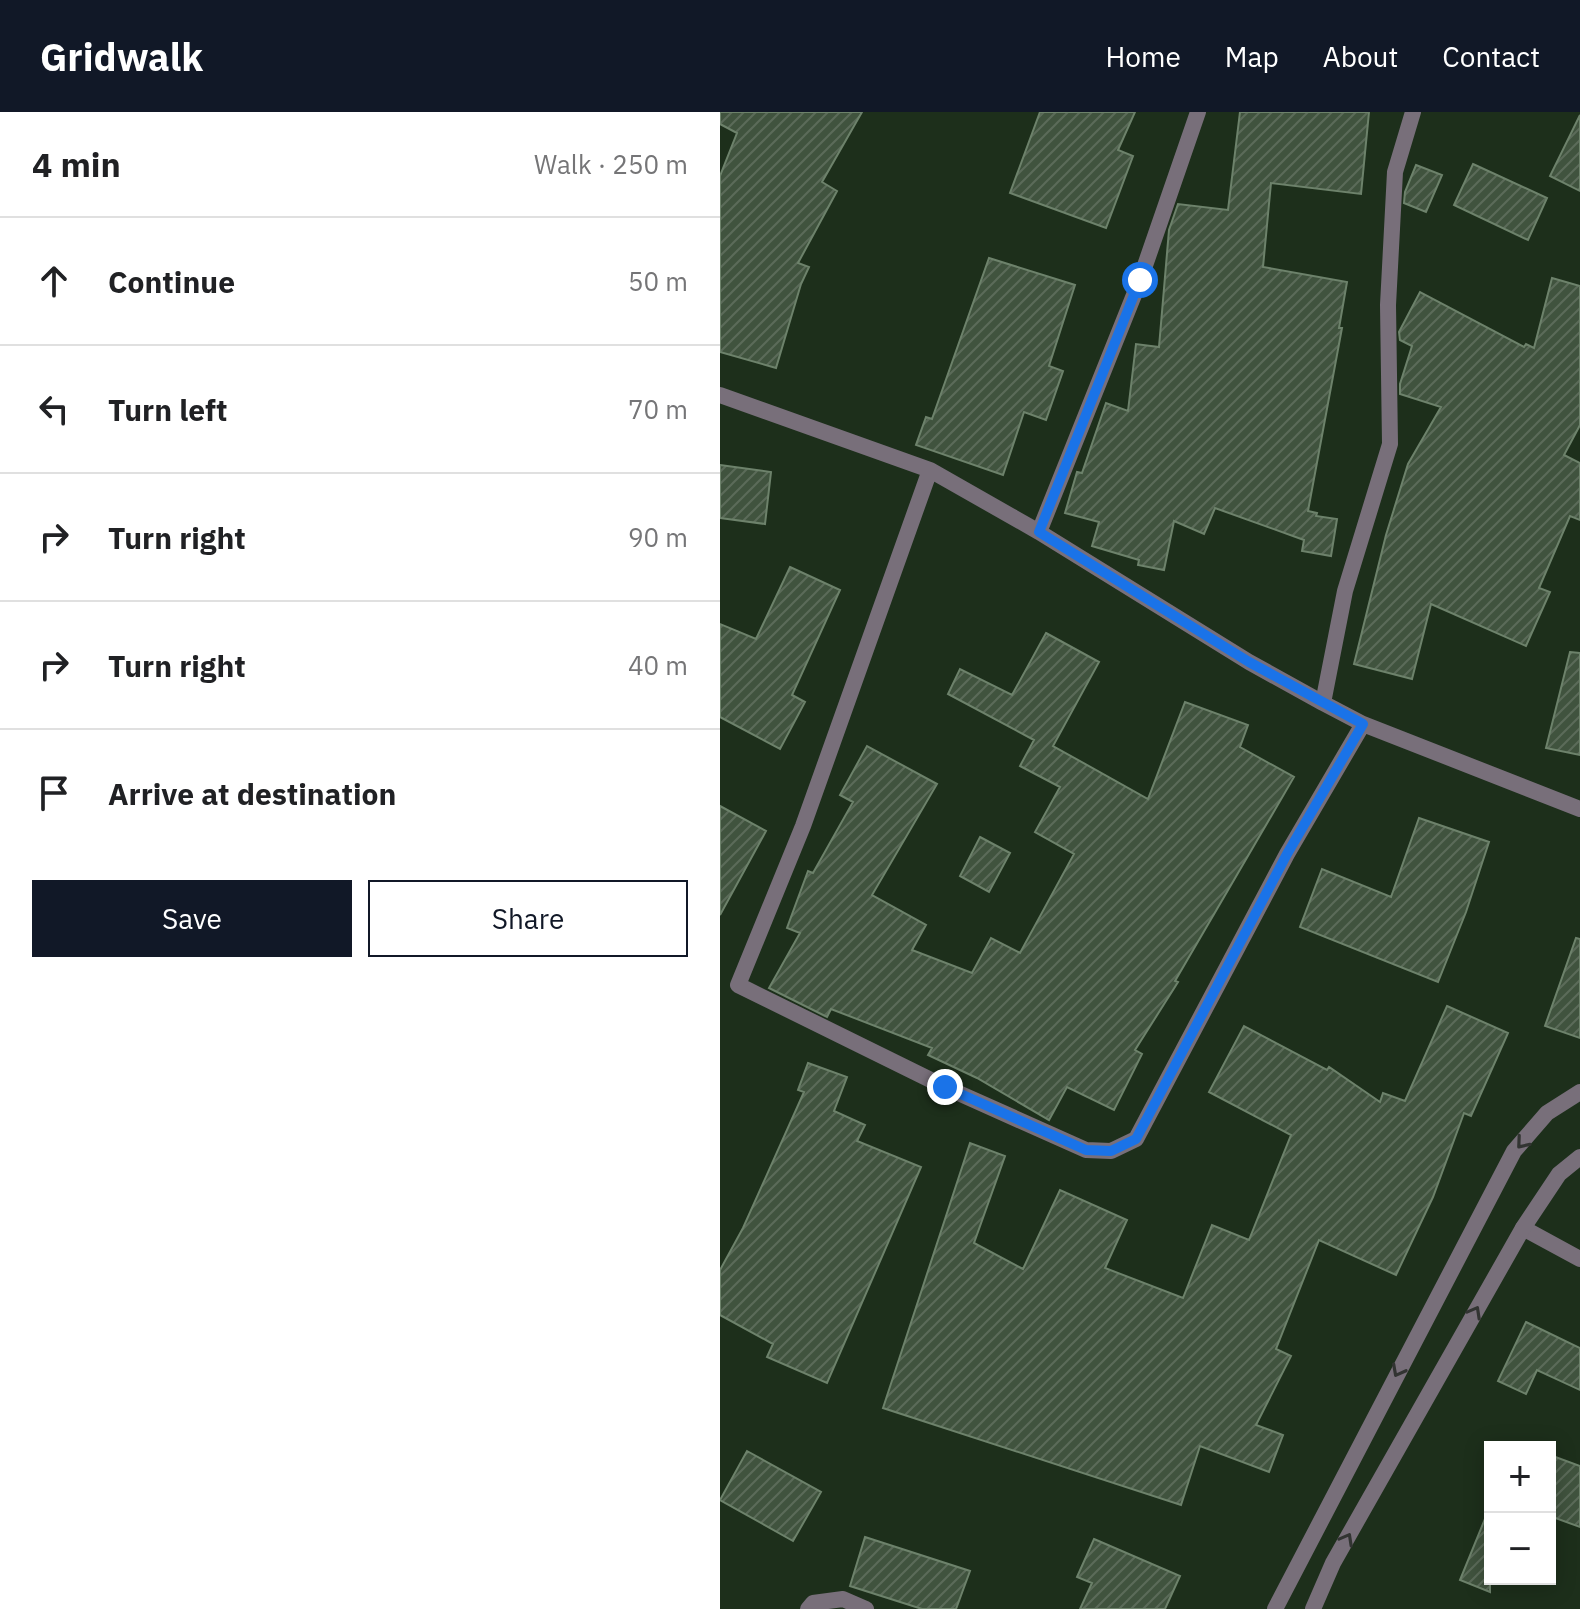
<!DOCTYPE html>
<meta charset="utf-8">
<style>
body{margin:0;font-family:"IBM Plex Sans",sans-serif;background:#f6f6f6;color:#202124}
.controls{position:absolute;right:24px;bottom:24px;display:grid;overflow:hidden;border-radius:0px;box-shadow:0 4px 20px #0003}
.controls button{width:72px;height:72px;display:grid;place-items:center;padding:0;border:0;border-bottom:2px solid #e0e0e0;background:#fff;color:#202124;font:40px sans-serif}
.stop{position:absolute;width:24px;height:24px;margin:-18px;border:6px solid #1a73e8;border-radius:50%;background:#fff}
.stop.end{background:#1a73e8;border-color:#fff;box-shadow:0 2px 8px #0008}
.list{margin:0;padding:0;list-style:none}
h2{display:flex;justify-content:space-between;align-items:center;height:104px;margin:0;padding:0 32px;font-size:34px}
h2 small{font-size:26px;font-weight:400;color:#757577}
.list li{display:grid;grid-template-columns:52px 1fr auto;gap:24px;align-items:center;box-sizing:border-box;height:128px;padding:0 32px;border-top:2px solid #e0e0e0}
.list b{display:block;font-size:30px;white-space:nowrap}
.list em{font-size:26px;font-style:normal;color:#757577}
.actions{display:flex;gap:16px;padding:24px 32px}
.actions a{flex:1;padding:18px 0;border:2px solid #111827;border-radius:0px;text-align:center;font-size:28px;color:#111827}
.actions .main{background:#111827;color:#fff}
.icon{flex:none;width:44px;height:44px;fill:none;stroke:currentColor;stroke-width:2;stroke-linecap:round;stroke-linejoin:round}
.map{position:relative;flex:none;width:860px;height:1497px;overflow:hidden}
header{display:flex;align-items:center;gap:48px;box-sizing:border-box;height:112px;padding:0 40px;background:#111827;color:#fff}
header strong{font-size:38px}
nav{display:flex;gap:44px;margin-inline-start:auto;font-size:28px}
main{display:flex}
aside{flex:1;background:#fff}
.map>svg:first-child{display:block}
</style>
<header>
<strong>Gridwalk</strong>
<nav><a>Home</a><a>Map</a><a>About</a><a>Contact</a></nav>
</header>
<main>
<aside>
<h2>4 min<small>Walk · 250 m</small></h2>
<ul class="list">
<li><svg class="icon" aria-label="ahead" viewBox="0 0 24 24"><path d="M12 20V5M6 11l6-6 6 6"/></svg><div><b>Continue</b></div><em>50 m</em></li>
<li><svg class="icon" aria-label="left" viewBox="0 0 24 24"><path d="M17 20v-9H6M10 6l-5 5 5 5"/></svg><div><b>Turn left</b></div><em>70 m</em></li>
<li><svg class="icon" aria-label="right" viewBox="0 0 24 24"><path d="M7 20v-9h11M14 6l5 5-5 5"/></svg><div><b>Turn right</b></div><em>90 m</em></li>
<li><svg class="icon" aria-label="right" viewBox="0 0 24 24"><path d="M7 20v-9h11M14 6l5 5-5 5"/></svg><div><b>Turn right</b></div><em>40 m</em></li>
<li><svg class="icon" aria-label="arrive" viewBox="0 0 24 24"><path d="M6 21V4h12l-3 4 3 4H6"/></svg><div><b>Arrive at destination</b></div></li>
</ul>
<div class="actions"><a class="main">Save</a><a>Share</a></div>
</aside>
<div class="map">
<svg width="860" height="1497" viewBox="0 0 860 1497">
<defs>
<pattern id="building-hatch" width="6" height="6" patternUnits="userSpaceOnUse" patternTransform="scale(2)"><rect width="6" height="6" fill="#40533e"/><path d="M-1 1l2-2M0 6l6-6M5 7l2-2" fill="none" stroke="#5b6b59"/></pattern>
</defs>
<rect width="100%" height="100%" fill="#1d2f1b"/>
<path fill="url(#building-hatch)" stroke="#6d826b" stroke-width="2" d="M 0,0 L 142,0 L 102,70 L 117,79 L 78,151 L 89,155 L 81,172 L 56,256 L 0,240 L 0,64 L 17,21 L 0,12 Z
M 320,0 L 415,0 L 398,38 L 413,44 L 386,116 L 290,81 Z
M 520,0 L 649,0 L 641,82 L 551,71 L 543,155 L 627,170 L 619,216 L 622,216 L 588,399 L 597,401 L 596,404 L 617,407 L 611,444 L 582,439 L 584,428 L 495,396 L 484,422 L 454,409 L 444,458 L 418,453 L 419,448 L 372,434 L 379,410 L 345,401 L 357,360 L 362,361 L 386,291 L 408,299 L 416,232 L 439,235 L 449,118 L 458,92 L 508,98 Z
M 860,3 L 860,79 L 830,64 Z
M 753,52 L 827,86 L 808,128 L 734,93 Z
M 696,53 L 722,63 L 706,100 L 684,91 L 685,80 Z
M 269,146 L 355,173 L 329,254 L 343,259 L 326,308 L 304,300 L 283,363 L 196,333 L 206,305 L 212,307 Z
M 832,166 L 860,174 L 860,313 L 844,343 L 860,351 L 860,408 L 850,404 L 819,476 L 830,480 L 806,534 L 711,492 L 692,567 L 634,552 L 666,423 L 688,352 L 721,295 L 680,282 L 680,272 L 692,234 L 680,228 L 679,220 L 700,180 L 804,235 L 806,232 L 814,236 Z
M 0,353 L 51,360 L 45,412 L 0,406 Z
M 70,455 L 120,478 L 72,583 L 85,590 L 60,637 L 0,605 L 0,512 L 36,527 Z
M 326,521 L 379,550 L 333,634 L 428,687 L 465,590 L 528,613 L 520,635 L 574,665 L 455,869 L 458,870 L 415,938 L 422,942 L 394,998 L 347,975 L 329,1008 L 257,966 L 208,943 L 212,936 L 111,897 L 107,905 L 49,876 L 80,821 L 67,816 L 88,759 L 93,761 L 133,690 L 120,683 L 147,634 L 217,672 L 152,783 L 206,813 L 192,838 L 252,861 L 271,826 L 300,841 L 354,742 L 315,720 L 340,675 L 300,654 L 314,628 L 228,582 L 240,557 L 292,583 Z
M 850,540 L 860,541 L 860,643 L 826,636 Z
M 0,694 L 46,719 L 0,803 Z
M 699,706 L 769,730 L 746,800 L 718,870 L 580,815 L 602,757 L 671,785 Z
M 260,725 L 290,741 L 269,780 L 240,764 Z
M 856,826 L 860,827 L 860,926 L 825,914 Z
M 727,894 L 788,921 L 751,1004 L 744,1001 L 713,1085 L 676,1163 L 599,1128 L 556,1237 L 571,1244 L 536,1313 L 563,1323 L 549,1360 L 480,1334 L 461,1393 L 163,1296 L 250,1031 L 285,1044 L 254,1131 L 303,1157 L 340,1078 L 407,1108 L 385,1156 L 463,1186 L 492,1113 L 529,1128 L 571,1023 L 489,980 L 524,914 L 607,958 L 609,955 L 660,990 L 663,981 L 685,989 Z
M 88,951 L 127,965 L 114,999 L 145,1013 L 137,1029 L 201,1055 L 107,1271 L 47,1245 L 53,1232 L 0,1203 L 0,1158 L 23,1116 L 84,980 L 78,978 Z
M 806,1210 L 860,1236 L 860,1278 L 817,1258 L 806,1282 L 778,1269 Z
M 27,1339 L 101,1380 L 73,1429 L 0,1388 Z
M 830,1343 L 860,1354 L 860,1415 L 830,1404 Z
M 769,1397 L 770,1397 L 770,1480 L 740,1468 Z
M 145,1425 L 250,1459 L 236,1497 L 202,1497 L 130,1474 Z
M 374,1427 L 460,1464 L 445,1497 L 360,1497 L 372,1471 L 357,1465 Z"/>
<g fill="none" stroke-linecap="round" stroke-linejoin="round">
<path stroke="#786f7a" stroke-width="16" d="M 693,0 L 675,60 L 668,193 L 670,332 L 625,479 L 603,591 L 643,612 L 860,697
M 0,283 L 210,358 L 319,420 L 529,550 L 603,591
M 210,358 L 83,714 L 18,873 L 225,975 L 366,1038 L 391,1039 L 416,1027 L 567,742 L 643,612
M 319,420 L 420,168 L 478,0
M 803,1116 L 860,1147
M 88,1497 L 93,1491 L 123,1487 L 146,1497"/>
<path stroke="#786f7a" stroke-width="16" d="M 555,1497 L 794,1039 L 827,1001 L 860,980
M 593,1497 L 613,1451 L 803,1116 L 839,1062 L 860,1045"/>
</g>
<defs><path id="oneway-chevron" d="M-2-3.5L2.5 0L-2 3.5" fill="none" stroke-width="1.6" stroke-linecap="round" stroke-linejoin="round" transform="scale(2)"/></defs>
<g stroke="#323432">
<use href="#oneway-chevron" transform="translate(802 1031) rotate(130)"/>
<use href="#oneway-chevron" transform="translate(755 1200) rotate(-61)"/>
<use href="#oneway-chevron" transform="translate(678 1259) rotate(118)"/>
<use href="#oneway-chevron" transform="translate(627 1427) rotate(-61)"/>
</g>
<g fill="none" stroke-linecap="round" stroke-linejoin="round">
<path stroke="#1a73e8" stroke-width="10" d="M 225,975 L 366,1038 L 391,1039 L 416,1027 L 567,742 L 643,612 L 529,550 L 319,420 L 420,168"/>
</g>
</svg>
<div class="controls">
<button>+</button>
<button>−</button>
</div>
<div class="stop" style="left:420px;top:168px"></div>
<div class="stop end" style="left:225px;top:975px"></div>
</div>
</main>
